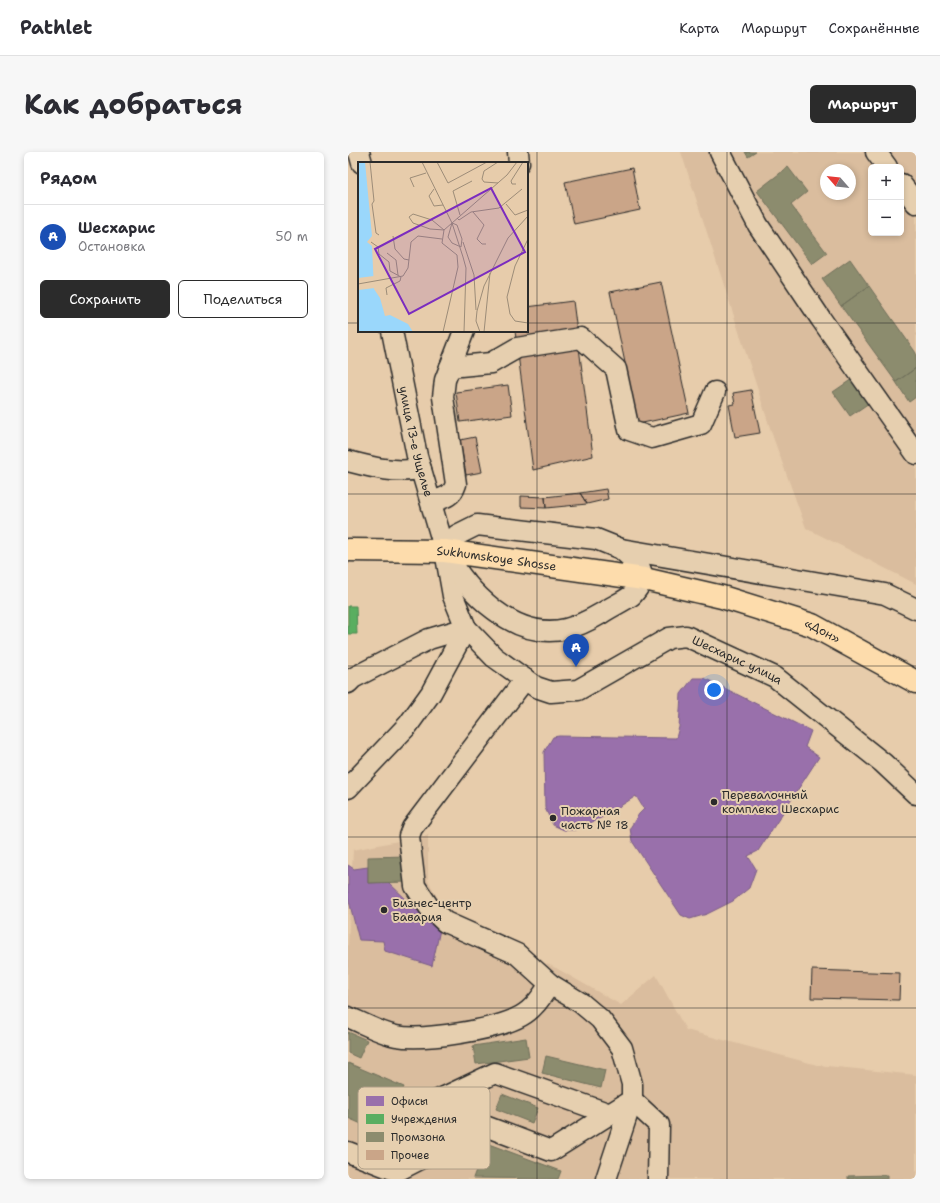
<!DOCTYPE html>
<html lang="ru">
<meta charset="utf-8">
<style>
body{margin:0;font-family:"Shantell Sans",sans-serif;background:#f7f7f7;color:#2b2b33}
.controls{position:absolute;right:12px;top:12px;display:grid;overflow:hidden;border-radius:6px;box-shadow:0 2px 6px #0003}
.controls button{width:36px;height:36px;display:grid;place-items:center;padding:0;border:0;border-bottom:1px solid #e1e1e2;background:#fff;color:#2b2b33;font:20px sans-serif}
.compass{position:absolute;left:472px;top:12px;width:36px;height:36px;border-radius:50%;background:#fff;box-shadow:0 2px 6px #0003;rotate:298deg}
.you{position:absolute;left:366px;top:538px;width:14px;height:14px;margin:-10px;border:3px solid #fff;border-radius:50%;background:#1a73e8;box-shadow:0 0 0 6px #1a73e833}
.badge{display:grid;place-items:center;width:26px;height:26px;border-radius:50%;background:#2b2b2b;color:#fff;font-size:13px;font-weight:700}
.pin{position:absolute;translate:-50% -33px;filter:drop-shadow(0 1px 2px #0008)}
.pin::after{content:'';position:absolute;top:21px;width:14px;height:12px;background:inherit;clip-path:polygon(0 0,100% 0,50% 100%)}
.list{margin:0;padding:0;list-style:none}
h2{display:flex;justify-content:space-between;align-items:center;height:52px;margin:0;padding:0 16px;font-size:17px}
h2 small{font-size:13px;font-weight:400;color:#7c7c81}
.list li{display:grid;grid-template-columns:26px 1fr auto;gap:12px;align-items:center;box-sizing:border-box;height:64px;padding:0 16px;border-top:1px solid #e1e1e2}
.list b{display:block;font-size:15px;white-space:nowrap}
.list p{margin:0;font-size:13px;white-space:nowrap;color:#7c7c81}
.list em{font-size:13px;font-style:normal;color:#7c7c81}
.actions{display:flex;gap:8px;padding:12px 16px}
.actions a{flex:1;padding:9px 0;border:1px solid #2b2b2b;border-radius:6px;text-align:center;font-size:14px;color:#2b2b2b}
.actions .main{background:#2b2b2b;color:#fff}
.map{position:relative;flex:none;width:568px;height:1027px;overflow:hidden;border-radius:6px}
header{display:flex;align-items:center;gap:24px;box-sizing:border-box;height:56px;padding:0 20px;background:#fff;border-bottom:1px solid #e1e1e2}
header strong{font-size:19px}
nav{display:flex;gap:22px;margin-inline-start:auto;font-size:14px}
.intro{display:flex;align-items:center;justify-content:space-between;box-sizing:border-box;height:96px;padding:0 24px}
h1{margin:0;font-size:28px}
.button{padding:10px 18px;border-radius:6px;background:#2b2b2b;color:#fff;font-size:14px;font-weight:700}
main{display:flex;gap:24px;padding:0 24px}
aside{flex:1;background:#fff;border-radius:6px;box-shadow:0 2px 6px #0003}
.map>svg:first-child{display:block}
</style>
<header>
<strong>Pathlet</strong>
<nav><a>Карта</a><a>Маршрут</a><a>Сохранённые</a></nav>
</header>
<div class="intro"><h1>Как добраться</h1><a class="button">Маршрут</a></div>
<main>
<aside>
<h2>Рядом<small></small></h2>
<ul class="list">
<li><span class="badge" style="background:#1a4fb4">A</span><div><b>Шесхарис</b><p>Остановка</p></div><em>50 m</em></li>
</ul>
<div class="actions"><a class="main">Сохранить</a><a>Поделиться</a></div>
</aside>
<div class="map">
<svg width="568" height="1027" viewBox="0 0 568 1027">
<rect width="100%" height="100%" fill="#e7ccab"/>
<filter id="ink" filterUnits="userSpaceOnUse"><feTurbulence type="fractalNoise" baseFrequency=".025" numOctaves="2"/><feDisplacementMap in="SourceGraphic" scale="8" xChannelSelector="R" yChannelSelector="G"/><feConvolveMatrix kernelMatrix="1 2 1 2 8 2 1 2 1" color-interpolation-filters="sRGB"/></filter>
<g filter="url(#ink)">
<path fill="#dabd9e" fill-rule="evenodd" d="M 333,0 L 568,0 L 568,432 L 458,376 L 425,285 ZM 523,15 L 553,15 L 553,81 L 523,81 ZM 478,18 L 502,18 L 502,42 L 478,42 Z
M 80,683 L 80,728 L 102,770 L 208,816 L 273,853 L 308,823 L 338,878 L 469,913 L 568,923 L 568,1027 L 0,1027 L 0,792 L 5,698 Z"/>
<path fill="#9970ab" stroke="#785b85" d="M 345,526 L 356,526 L 463,579 L 457,595 L 471,605 L 410,699 L 400,704 L 408,717 L 401,736 L 385,749 L 359,762 L 342,767 L 333,763 L 284,689 L 282,676 L 291,662 L 296,657 L 288,644 L 255,665 L 227,678 L 216,678 L 205,673 L 197,656 L 196,600 L 205,585 L 211,584 L 328,586 L 331,575 L 333,542 Z
M 0,713 L 6,717 L 20,715 L 20,731 L 40,730 L 83,771 L 93,773 L 84,814 L 37,799 L 35,789 L 11,788 L 0,745 Z"/>
<path fill="#5aae61" stroke="#4c8751" d="M 0,454 L 8,454 L 9,482 L 0,482 Z"/>
<path fill="#8c8c6e" stroke="#6f6f5a" d="M 397,0 L 408,0 L 400,5 Z
M 440,15 L 459,40 L 443,53 L 479,101 L 464,112 L 409,39 Z
M 502,107 L 521,134 L 493,154 L 474,127 Z
M 521,134 L 568,201 L 568,216 L 548,230 L 493,154 Z
M 568,216 L 568,245 L 561,250 L 548,230 Z
M 504,227 L 521,251 L 502,264 L 485,240 Z
M 60,704 L 60,730 L 20,731 L 20,705 Z
M 0,880 L 19,888 L 11,906 L 0,901 Z
M 178,886 L 181,905 L 128,912 L 125,894 Z
M 198,904 L 257,918 L 253,936 L 194,921 Z
M 0,911 L 56,935 L 36,982 L 0,966 Z
M 154,942 L 190,956 L 184,971 L 148,957 Z
M 138,991 L 213,1019 L 210,1027 L 125,1026 Z
M 540,1023 L 540,1027 L 500,1027 L 500,1024 Z"/>
<path fill="#caa588" stroke="#2b2b2b" d="M 284,16 L 292,58 L 226,72 L 217,30 Z
M 313,130 L 341,261 L 290,272 L 262,140 Z
M 225,149 L 245,304 L 185,318 L 167,179 L 179,179 L 179,155 Z
M 160,233 L 164,263 L 112,270 L 108,240 Z
M 403,238 L 412,281 L 387,285 L 381,253 L 387,252 L 385,241 Z
M 127,285 L 134,320 L 118,323 L 112,288 Z
M 258,337 L 260,347 L 239,352 L 232,341 Z
M 232,341 L 239,352 L 198,356 L 197,345 Z
M 173,344 L 197,345 L 198,356 L 173,355 Z
M 464,818 L 552,821 L 551,848 L 463,846 Z"/>
<g fill="none" stroke-linecap="round" stroke-linejoin="round">
<g stroke="#2b2b2b" stroke-width="23">
<g id="minor">
<path d="M 11,0 L 14,11"/>
<path d="M 170,0 L 171,11"/>
<path d="M 372,0 L 410,73 L 473,167 L 568,302"/>
<path d="M 528,0 L 539,15"/>
<path d="M 553,32 L 568,51"/>
<path id="s1" d="M 44,179 L 69,304 L 97,399 L 105,444 L 118,476 L 146,505 L 188,535 L 203,540 L 230,538 L 321,486 L 338,484 L 427,525 L 535,611 L 568,642"/>
<path d="M 102,215 L 143,211 L 169,196 L 233,186 L 268,217 L 281,278 L 304,286 L 353,272 L 367,240"/>
<path d="M 0,309 C 27,316 45,321 73,317"/>
<path d="M 83,350 C 95,346 104,345 108,332 L 95,245 L 97,228 L 116,179"/>
<path d="M 129,373 L 248,387 L 273,397 L 291,413 L 296,427 C 292,432 288,440 283,444 C 274,450 263,455 254,461 C 242,468 231,474 218,477 C 166,489 119,440 97,399 L 109,383 Z"/>
<path d="M 273,397 L 537,442 L 568,457"/>
<path d="M 177,527 L 64,676 L 61,684 L 67,734 L 81,755 L 97,770 L 169,802 L 202,832 L 233,851 L 252,867 L 274,896 L 284,932 L 284,948 L 258,1027"/>
<path d="M 0,531 L 5,526 L 81,487 L 118,476"/>
<path d="M 0,636 L 60,573 L 83,541 L 118,476"/>
<path d="M 0,865 C 15,871 32,881 48,884 C 76,889 148,878 173,864 C 186,857 194,844 202,832"/>
<path d="M 69,958 L 147,921 L 262,962"/>
<path d="M 0,1000 L 49,1019 L 137,974 L 203,999 L 284,948 L 311,973 L 310,1027"/>
</g>
</g>
<g stroke="#2b2b2b" stroke-width="25">
<g id="highway">
<path id="s2" d="M 0,398 L 97,399 L 296,427 L 374,445 L 464,473 L 568,530"/>
</g>
</g>
<use href="#minor" stroke="#e6cfaf" stroke-width="20"/>
<use href="#highway" stroke="#fddcac" stroke-width="22"/>
</g>
</g>
<path fill="none" stroke="#2b2b2b" stroke-width="1" stroke-opacity="0.55" d="M 189,0 L 189,1027M 379,0 L 379,1027M 0,171 L 11,171M 179,171 L 568,171M 0,342 L 568,342M 0,514 L 568,514M 0,685 L 568,685M 0,856 L 568,856"/>
<g fill="#2b2b2b" stroke="#e6cfaf" stroke-width="1.5">
<circle cx="366" cy="650" r="4"/>
<circle cx="205" cy="666" r="4"/>
<circle cx="36" cy="758" r="4"/>
</g>
<g text-anchor="middle" stroke-width="4" stroke-linejoin="round" paint-order="stroke">
<g font-size="12" fill="#2b2b2b" stroke="#e6cfaf">
<text dy="4" stroke="none"><textPath href="#s1" startOffset="113">улица 13-е Ущелье</textPath></text>
<text dy="4" stroke="none"><textPath href="#s2" startOffset="149">Sukhumskoye Shosse</textPath></text>
<text dy="4" stroke="none"><textPath href="#s2" startOffset="484">«Дон»</textPath></text>
<text dy="4" stroke="none"><textPath href="#s1" startOffset="620">Шесхарис улица</textPath></text>
</g>
<g font-size="12" fill="#2b2b2b" stroke="#e6cfaf" text-anchor="start">
<text x="374" y="647">Перевалочный<tspan x="374" dy="14">комплекс Шесхарис</tspan></text>
<text x="213" y="663">Пожарная<tspan x="213" dy="14">часть № 18</tspan></text>
<text x="44" y="755">Бизнес-центр<tspan x="44" dy="14">Бавария</tspan></text>
</g>
</g>
<g transform="translate(10 10)">
<rect width="170" height="170" fill="#e7ccab"/>
<path d="M 0,0 L 7,0 L 14,74 L 9,80 L 14,84 L 16,127 L 22,136 L 27,154 L 32,153 L 50,162 L 55,170 L 0,170 Z" fill="#9ad7fb"/>
<path d="M 16,114 L 17,126 L 0,128 L 0,116 Z" fill="#e7ccab"/>
<path fill="none" stroke="#9c8c78" stroke-width="1" d="M 12,0 L 16,39 L 14,42 L 18,71 L 21,73M 64,0 L 94,61 L 105,95 L 108,106 L 106,170M 79,0 L 90,21 L 129,0M 140,0 L 126,9 L 124,17 L 126,20 L 140,21M 158,22 L 154,22 L 153,19 L 165,0M 56,25 L 52,16 L 68,11M 76,27 L 71,34 L 76,44 L 85,43M 148,42 L 157,53 L 170,48M 115,50 L 126,63 L 119,77 L 124,82 L 128,82M 55,52 L 74,58 L 86,68 L 72,67 L 55,61 L 51,55 ZM 102,53 L 95,29 L 114,19M 99,56 L 101,58 L 113,50 L 141,46 L 164,27M 94,61 L 99,63 L 104,77 L 103,85 L 94,81 L 90,75 ZM 35,74 L 37,87 L 46,97 L 51,98M 170,77 L 157,104 L 149,135 L 152,152 L 157,159 L 170,161M 13,80 L 20,85 L 21,92 L 31,100 L 32,109 L 43,115 L 42,119 L 28,126 L 29,133M 105,80 L 116,113 L 118,148M 29,91 L 38,98 L 40,113M 0,122 L 45,114 L 50,106 L 53,80 L 60,74 L 84,77M 85,170 L 100,105 L 99,93 L 84,81 L 86,68 L 149,13 L 159,0M 122,170 L 118,159 L 119,149 L 126,124 L 150,76 L 170,54M 126,170 L 132,111"/>
<path fill="#7b2cbf" fill-opacity="0.15" stroke="#7b2cbf" stroke-width="2" d="M 133,26 L 167,90 L 51,152 L 17,87 Z"/>
<rect width="170" height="170" fill="none" stroke="#2b2b2b" stroke-width="2"/>
</g>
<rect x="10" y="935" width="132" height="82" rx="6" fill="#e6cfaf" stroke="#ae9e87" stroke-width="1"/>
<rect x="18" y="944" width="18" height="10" fill="#9970ab"/>
<rect x="18" y="962" width="18" height="10" fill="#5aae61"/>
<rect x="18" y="980" width="18" height="10" fill="#8c8c6e"/>
<rect x="18" y="998" width="18" height="10" fill="#caa588"/>
<g font-size="11" fill="#2b2b2b">
<text x="43" y="953">Офисы</text>
<text x="43" y="971">Учреждения</text>
<text x="43" y="989">Промзона</text>
<text x="43" y="1007">Прочее</text>
</g>
</svg>
<div class="controls">
<button>+</button>
<button>−</button>
</div>
<svg class="compass" viewBox="-18 -18 36 36"><path d="M0-13l5 13h-10z" fill="#e53935"/><path d="M0 13l5-13h-10z" fill="#7c7c81"/></svg>
<div class="you"></div>
<div class="pin badge" style="left:228px;top:515px;background:#1a4fb4">A</div>
</div>
</main>
